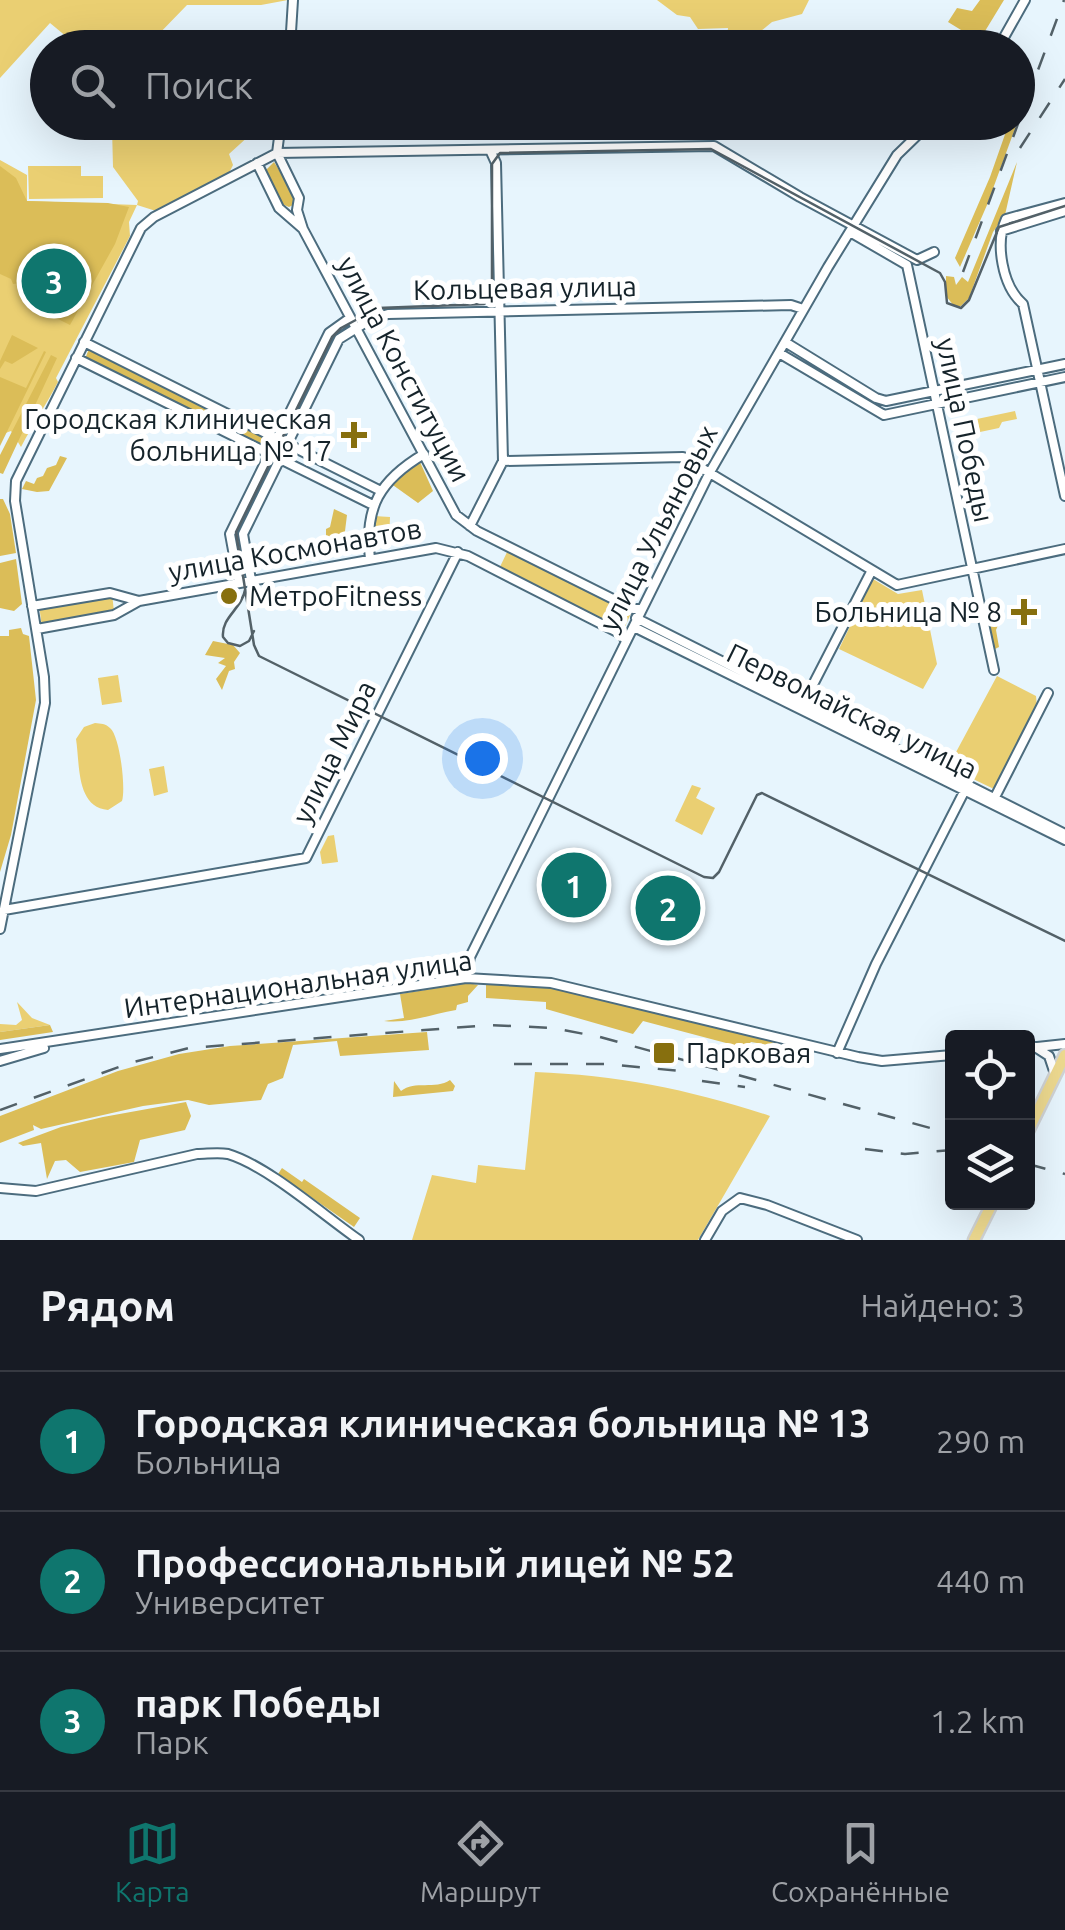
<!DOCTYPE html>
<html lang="ru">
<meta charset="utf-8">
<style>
body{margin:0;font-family:Ubuntu,sans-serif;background:#20242c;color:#f1f3f6}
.controls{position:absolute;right:30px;bottom:30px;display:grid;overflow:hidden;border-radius:10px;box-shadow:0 10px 40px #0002}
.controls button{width:90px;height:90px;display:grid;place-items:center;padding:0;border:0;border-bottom:2px solid #363941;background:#171b24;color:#f1f3f6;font:50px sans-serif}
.you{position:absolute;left:482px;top:758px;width:35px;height:35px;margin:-25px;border:8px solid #fff;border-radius:50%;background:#1a73e8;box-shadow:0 0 0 15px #1a73e833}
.badge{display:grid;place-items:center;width:65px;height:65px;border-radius:50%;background:#0f766e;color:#fff;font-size:32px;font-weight:700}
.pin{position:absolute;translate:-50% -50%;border:5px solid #fff;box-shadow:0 2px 10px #0006}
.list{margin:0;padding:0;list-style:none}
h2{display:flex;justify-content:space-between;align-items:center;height:130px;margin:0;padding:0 40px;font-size:42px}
h2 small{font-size:32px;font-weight:400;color:#9ea1a6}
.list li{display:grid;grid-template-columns:65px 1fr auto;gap:30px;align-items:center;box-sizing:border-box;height:140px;padding:0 40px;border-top:2px solid #363941}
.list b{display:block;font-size:38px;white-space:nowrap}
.list p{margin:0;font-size:32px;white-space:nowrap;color:#9ea1a6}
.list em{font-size:32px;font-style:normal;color:#9ea1a6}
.icon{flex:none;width:55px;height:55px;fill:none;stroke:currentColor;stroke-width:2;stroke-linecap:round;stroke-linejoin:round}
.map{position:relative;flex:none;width:1065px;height:1240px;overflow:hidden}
.search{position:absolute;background:#171b24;box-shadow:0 10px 40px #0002;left:30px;right:30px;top:30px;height:110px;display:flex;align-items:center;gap:25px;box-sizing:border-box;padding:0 35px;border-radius:55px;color:#9ea1a6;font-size:38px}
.sheet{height:550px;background:#171b24}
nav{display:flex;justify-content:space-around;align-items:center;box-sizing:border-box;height:140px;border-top:2px solid #363941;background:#171b24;font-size:28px;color:#9ea1a6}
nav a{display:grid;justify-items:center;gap:5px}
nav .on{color:#0f766e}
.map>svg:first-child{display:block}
</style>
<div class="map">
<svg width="1065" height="1240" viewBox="0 0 1065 1240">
<rect width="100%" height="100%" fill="#e7f5fd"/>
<path fill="#eacf72" d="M 0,0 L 288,0 L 261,5 L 187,5 L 153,40 L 101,47 L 79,47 L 50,23 L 0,78 Z
M 657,0 L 809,0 L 802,14 L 772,22 L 761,31 L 762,48 L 726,47 L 728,28 L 698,29 L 690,17 L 677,15 Z
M 194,32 L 281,38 L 281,47 L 151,47 L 164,35 Z
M 117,123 L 275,123 L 273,140 L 260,138 L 260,133 L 251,134 L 229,154 L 233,165 L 229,173 L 156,211 L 137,205 L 129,222 L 130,236 L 56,378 L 58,382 C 46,405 33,424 21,447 L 11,431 L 0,435 L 0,160 L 27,175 L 27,201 L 137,205 L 138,201 L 113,167 L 112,128 Z
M 28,166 L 81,166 L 81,176 L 103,176 L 103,198 L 29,199 Z
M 348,321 L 351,329 L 338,337 L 289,437 L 282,433 L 332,333 Z
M 1015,411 L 1017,419 L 1002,422 L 999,428 L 980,432 L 977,419 Z
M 374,516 L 390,517 L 389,541 L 373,541 Z
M 509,548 L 632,611 L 623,631 L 498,571 Z
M 873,579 L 898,594 L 922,590 L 937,664 L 923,689 L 839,649 Z
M 112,593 L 114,612 L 42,628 L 39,604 Z
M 118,675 L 122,702 L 102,705 L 98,678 Z
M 997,676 L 1036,696 L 1037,707 L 996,790 L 948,767 Z
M 95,723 C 101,724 105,723 110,728 C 120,736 126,789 122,801 L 108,810 C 76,807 80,765 76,739 L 84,727 Z
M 164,766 L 168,792 L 154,796 L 149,769 Z
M 692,785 L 701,788 L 696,798 L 715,808 L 702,835 L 675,821 Z
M 334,835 L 338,862 L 322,864 L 320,852 L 328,836 Z
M 17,1002 L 32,1018 L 50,1025 L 0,1032 L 0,1024 L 16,1025 L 22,1020 Z
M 535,1072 C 617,1075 692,1090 770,1116 L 698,1240 L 412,1240 L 432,1175 L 476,1183 L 478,1165 L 525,1170 Z"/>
<path fill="#dbbd58" d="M 980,0 L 1004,0 L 979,41 L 948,22 L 957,8 L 972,11 Z
M 1009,123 L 1017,123 L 987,205 L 960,267 L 955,258 L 990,177 Z
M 274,162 L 296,197 L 295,204 L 289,207 L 282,204 L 266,170 Z
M 1017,162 L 1005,215 L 993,232 L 969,298 L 961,306 L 954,306 L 946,296 L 946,276 L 954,277 L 956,285 L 962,277 L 968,282 Z
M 0,166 L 16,178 L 27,201 L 108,203 L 129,207 L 115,244 L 70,325 L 26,303 L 24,279 L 21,283 L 13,284 L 11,279 L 0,274 Z
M 12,335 L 38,348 L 12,364 L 5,361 L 0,369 L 0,361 Z
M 92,341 L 277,433 L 266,457 L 83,364 Z
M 44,351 L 46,352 L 0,446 L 0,377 L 26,388 Z
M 51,355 L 57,358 L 3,474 L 0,473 L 0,455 Z
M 60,456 L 67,458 L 49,491 L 37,492 L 22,489 L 26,481 L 34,484 L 37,478 L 43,476 L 47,468 L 56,465 Z
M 420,462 L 433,491 L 418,503 L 390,483 L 403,471 Z
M 0,499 L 3,499 L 10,514 L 16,553 L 0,556 Z
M 334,509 L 347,515 L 344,539 L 326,542 L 326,529 L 330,527 Z
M 16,559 L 22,604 L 14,611 L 0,608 L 0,563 Z
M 991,603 L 994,605 L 999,623 L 996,630 L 999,647 L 995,649 L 989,644 L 982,607 Z
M 21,628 L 23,634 L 29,636 L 36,700 L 11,835 L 0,872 L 0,636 L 9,636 L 9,630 Z
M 213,641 L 233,645 L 240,653 L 234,662 L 235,669 L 229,671 L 222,690 L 216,679 L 226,666 L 218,663 L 225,658 L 205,655 Z
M 468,983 L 478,985 L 468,996 L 468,1002 L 457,1005 L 456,1010 C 431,1014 409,1024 384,1021 L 404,1018 L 400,994 Z
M 486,983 L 554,987 L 760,1038 L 792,1049 L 751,1042 L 745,1048 L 643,1021 L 633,1034 L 546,1009 L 546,1002 L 486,998 Z
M 50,1025 L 53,1032 L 0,1040 L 0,1032 Z
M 427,1032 L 429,1050 L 340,1056 L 337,1041 L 293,1045 L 283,1078 L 268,1084 L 261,1100 L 209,1105 L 188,1100 L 143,1106 L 41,1129 L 33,1125 L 34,1130 L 0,1143 L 0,1116 L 118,1071 L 179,1054 L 230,1046 Z
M 450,1080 L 455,1086 L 453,1091 L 393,1097 L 394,1081 L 401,1091 C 415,1080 435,1090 450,1080 Z
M 186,1102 L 191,1116 L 185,1130 L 140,1140 L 134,1162 L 80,1172 L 66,1160 L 55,1161 L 47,1179 L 41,1143 L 23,1146 L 18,1143 L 61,1127 L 103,1117 Z
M 282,1168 L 302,1182 L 304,1179 L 360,1218 L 354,1227 L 278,1174 Z"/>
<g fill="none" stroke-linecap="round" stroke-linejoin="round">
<g stroke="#4c6c7e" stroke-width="12">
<path id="secondary" d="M 290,48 L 293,0
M 998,48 L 1025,0
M 277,153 L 299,198 L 297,210 L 303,229 L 456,515 L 477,531 L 633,609 L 641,609
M 277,153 L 281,122
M 257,163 L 279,208 L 302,228
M 1065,203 L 1006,219 C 995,243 1002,286 1023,304 L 1065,496
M 1001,231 L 1065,211
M 850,232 L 907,265 L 994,670
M 84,342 L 381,491
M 785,342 L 876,398 L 886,401 L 1065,364
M 779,353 L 884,415 L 1065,377
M 76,358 L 373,505
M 503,461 L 683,457 L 897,585 L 1065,549
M 470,526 L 503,461 L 496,163 L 491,152
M 370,559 C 364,507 380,480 424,454
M 251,580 L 243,534 L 339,339 L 371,319 L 388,314 L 791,305 L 803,309
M 239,583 L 230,534 L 329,333 L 350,318
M 32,606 L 110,593 L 139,601
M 636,618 L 1065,834
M 634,627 L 1065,840
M 37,629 L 114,615 L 139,601 L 436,548 L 468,556 L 621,634 L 626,641
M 802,706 L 872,570
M 993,801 L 1048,693
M 4,910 L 306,858 L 458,552
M 0,929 L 45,703 L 44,677 L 15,501 L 16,481 L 141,228 L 154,217 L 277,153 L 714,146 L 800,197 L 917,260 L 934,252
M 466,978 L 470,957 L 710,472 L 828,267 L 897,155 L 931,122
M 1035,1047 L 1049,1056 L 1055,1074
M 1028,1048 L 1065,1044
M 0,1049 L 466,978 L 551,983 L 858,1057 L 882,1061 L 952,1055
M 837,1053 L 876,964 L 966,788
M 0,1061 L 44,1048
M 0,1188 L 36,1191 L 197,1154 C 207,1154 218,1152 228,1154 C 268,1166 323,1215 359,1240
M 705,1240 L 722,1211 L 740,1198 L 767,1205 L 857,1240"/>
</g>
<g stroke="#d0d3d4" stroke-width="15">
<path id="primary" d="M 1028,1131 L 1065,1055
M 974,1240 L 993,1202"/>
</g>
<use href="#secondary" stroke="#fff" stroke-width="8"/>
<use href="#primary" stroke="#edd98f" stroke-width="10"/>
<path stroke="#536168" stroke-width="2.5" d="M 1065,206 L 999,227 L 969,300 L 961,308 L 947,303 L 945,282 L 940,273 L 711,149 L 500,153 L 492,164 L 492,299 L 484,304 L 378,308 L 341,328 L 332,337 L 236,532 L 254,645 L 259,656 L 704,877 L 713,878 L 719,872 L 757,795 L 762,793 L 1065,941
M 245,590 C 242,609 221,617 223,637 L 228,643 L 240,646 L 249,641 L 254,631"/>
<path stroke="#536168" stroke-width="2.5" stroke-dasharray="18 18" stroke-linecap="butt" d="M 1020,148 L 1065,79
M 963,272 L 1064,0
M 514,1064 L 606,1064 L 691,1072
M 702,1081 L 745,1087
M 0,1110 L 130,1063 L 189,1048 L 490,1025 L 553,1028 L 600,1037 L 952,1134
M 865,1149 L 905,1154 L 952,1150
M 1028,1164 L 1065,1174"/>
</g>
<g fill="#876f0e" stroke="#fff" stroke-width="4">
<path d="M349 420h10v10h10v10h-10v10h-10v-10h-10v-10h10z"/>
<circle cx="229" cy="596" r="10"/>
<path d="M1019 597h10v10h10v10h-10v10h-10v-10h-10v-10h10z"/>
<rect x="652" y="1041" width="24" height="24" rx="5"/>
</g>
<g text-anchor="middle" stroke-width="10" stroke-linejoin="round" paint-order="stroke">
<g font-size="28" fill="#15232a" stroke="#fff">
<text transform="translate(525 288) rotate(-1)" y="10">Кольцевая улица</text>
<text transform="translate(404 369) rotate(62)" y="10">улица Конституции</text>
<text transform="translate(965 430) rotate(78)" y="10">улица Победы</text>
<text transform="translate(658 528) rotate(-63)" y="10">улица Ульяновых</text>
<text transform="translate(295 550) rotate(-10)" y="10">улица Космонавтов</text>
<text transform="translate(852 711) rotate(26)" y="10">Первомайская улица</text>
<text transform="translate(334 752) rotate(-64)" y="10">улица Мира</text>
<text transform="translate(298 984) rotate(-8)" y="10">Интернациональная улица</text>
</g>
<g font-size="28" fill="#15232a" stroke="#fff" text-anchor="end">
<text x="332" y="429">Городская клиническая<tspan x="332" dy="32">больница № 17</tspan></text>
<text x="249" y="606" text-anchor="start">МетроFitness</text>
<text x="1002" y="622">Больница № 8</text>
<text x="686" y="1063" text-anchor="start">Парковая</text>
</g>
</g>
</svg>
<div class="controls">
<button><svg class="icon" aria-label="locate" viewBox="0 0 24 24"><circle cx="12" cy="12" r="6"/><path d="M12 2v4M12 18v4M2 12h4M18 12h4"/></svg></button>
<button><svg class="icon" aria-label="layers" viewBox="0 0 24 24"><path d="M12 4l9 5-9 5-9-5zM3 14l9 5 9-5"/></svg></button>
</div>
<div class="you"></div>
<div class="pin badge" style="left:574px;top:885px">1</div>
<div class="pin badge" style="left:668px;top:908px">2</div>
<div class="pin badge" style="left:54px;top:281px">3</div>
<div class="search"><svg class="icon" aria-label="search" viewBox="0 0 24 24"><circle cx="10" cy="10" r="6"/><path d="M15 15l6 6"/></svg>Поиск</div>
</div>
<section class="sheet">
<h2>Рядом<small>Найдено: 3</small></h2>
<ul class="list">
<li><span class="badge">1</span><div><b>Городская клиническая больница № 13</b><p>Больница</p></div><em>290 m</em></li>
<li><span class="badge">2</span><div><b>Профессиональный лицей № 52</b><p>Университет</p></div><em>440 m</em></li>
<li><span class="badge">3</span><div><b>парк Победы</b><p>Парк</p></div><em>1.2 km</em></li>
</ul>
</section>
<nav>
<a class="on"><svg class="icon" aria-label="map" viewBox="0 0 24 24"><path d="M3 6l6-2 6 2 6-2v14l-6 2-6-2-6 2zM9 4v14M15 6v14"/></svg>Карта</a>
<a><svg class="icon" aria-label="directions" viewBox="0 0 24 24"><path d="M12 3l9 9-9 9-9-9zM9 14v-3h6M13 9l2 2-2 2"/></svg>Маршрут</a>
<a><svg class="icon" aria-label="saved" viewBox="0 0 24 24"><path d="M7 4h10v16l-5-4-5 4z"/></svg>Сохранённые</a>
</nav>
